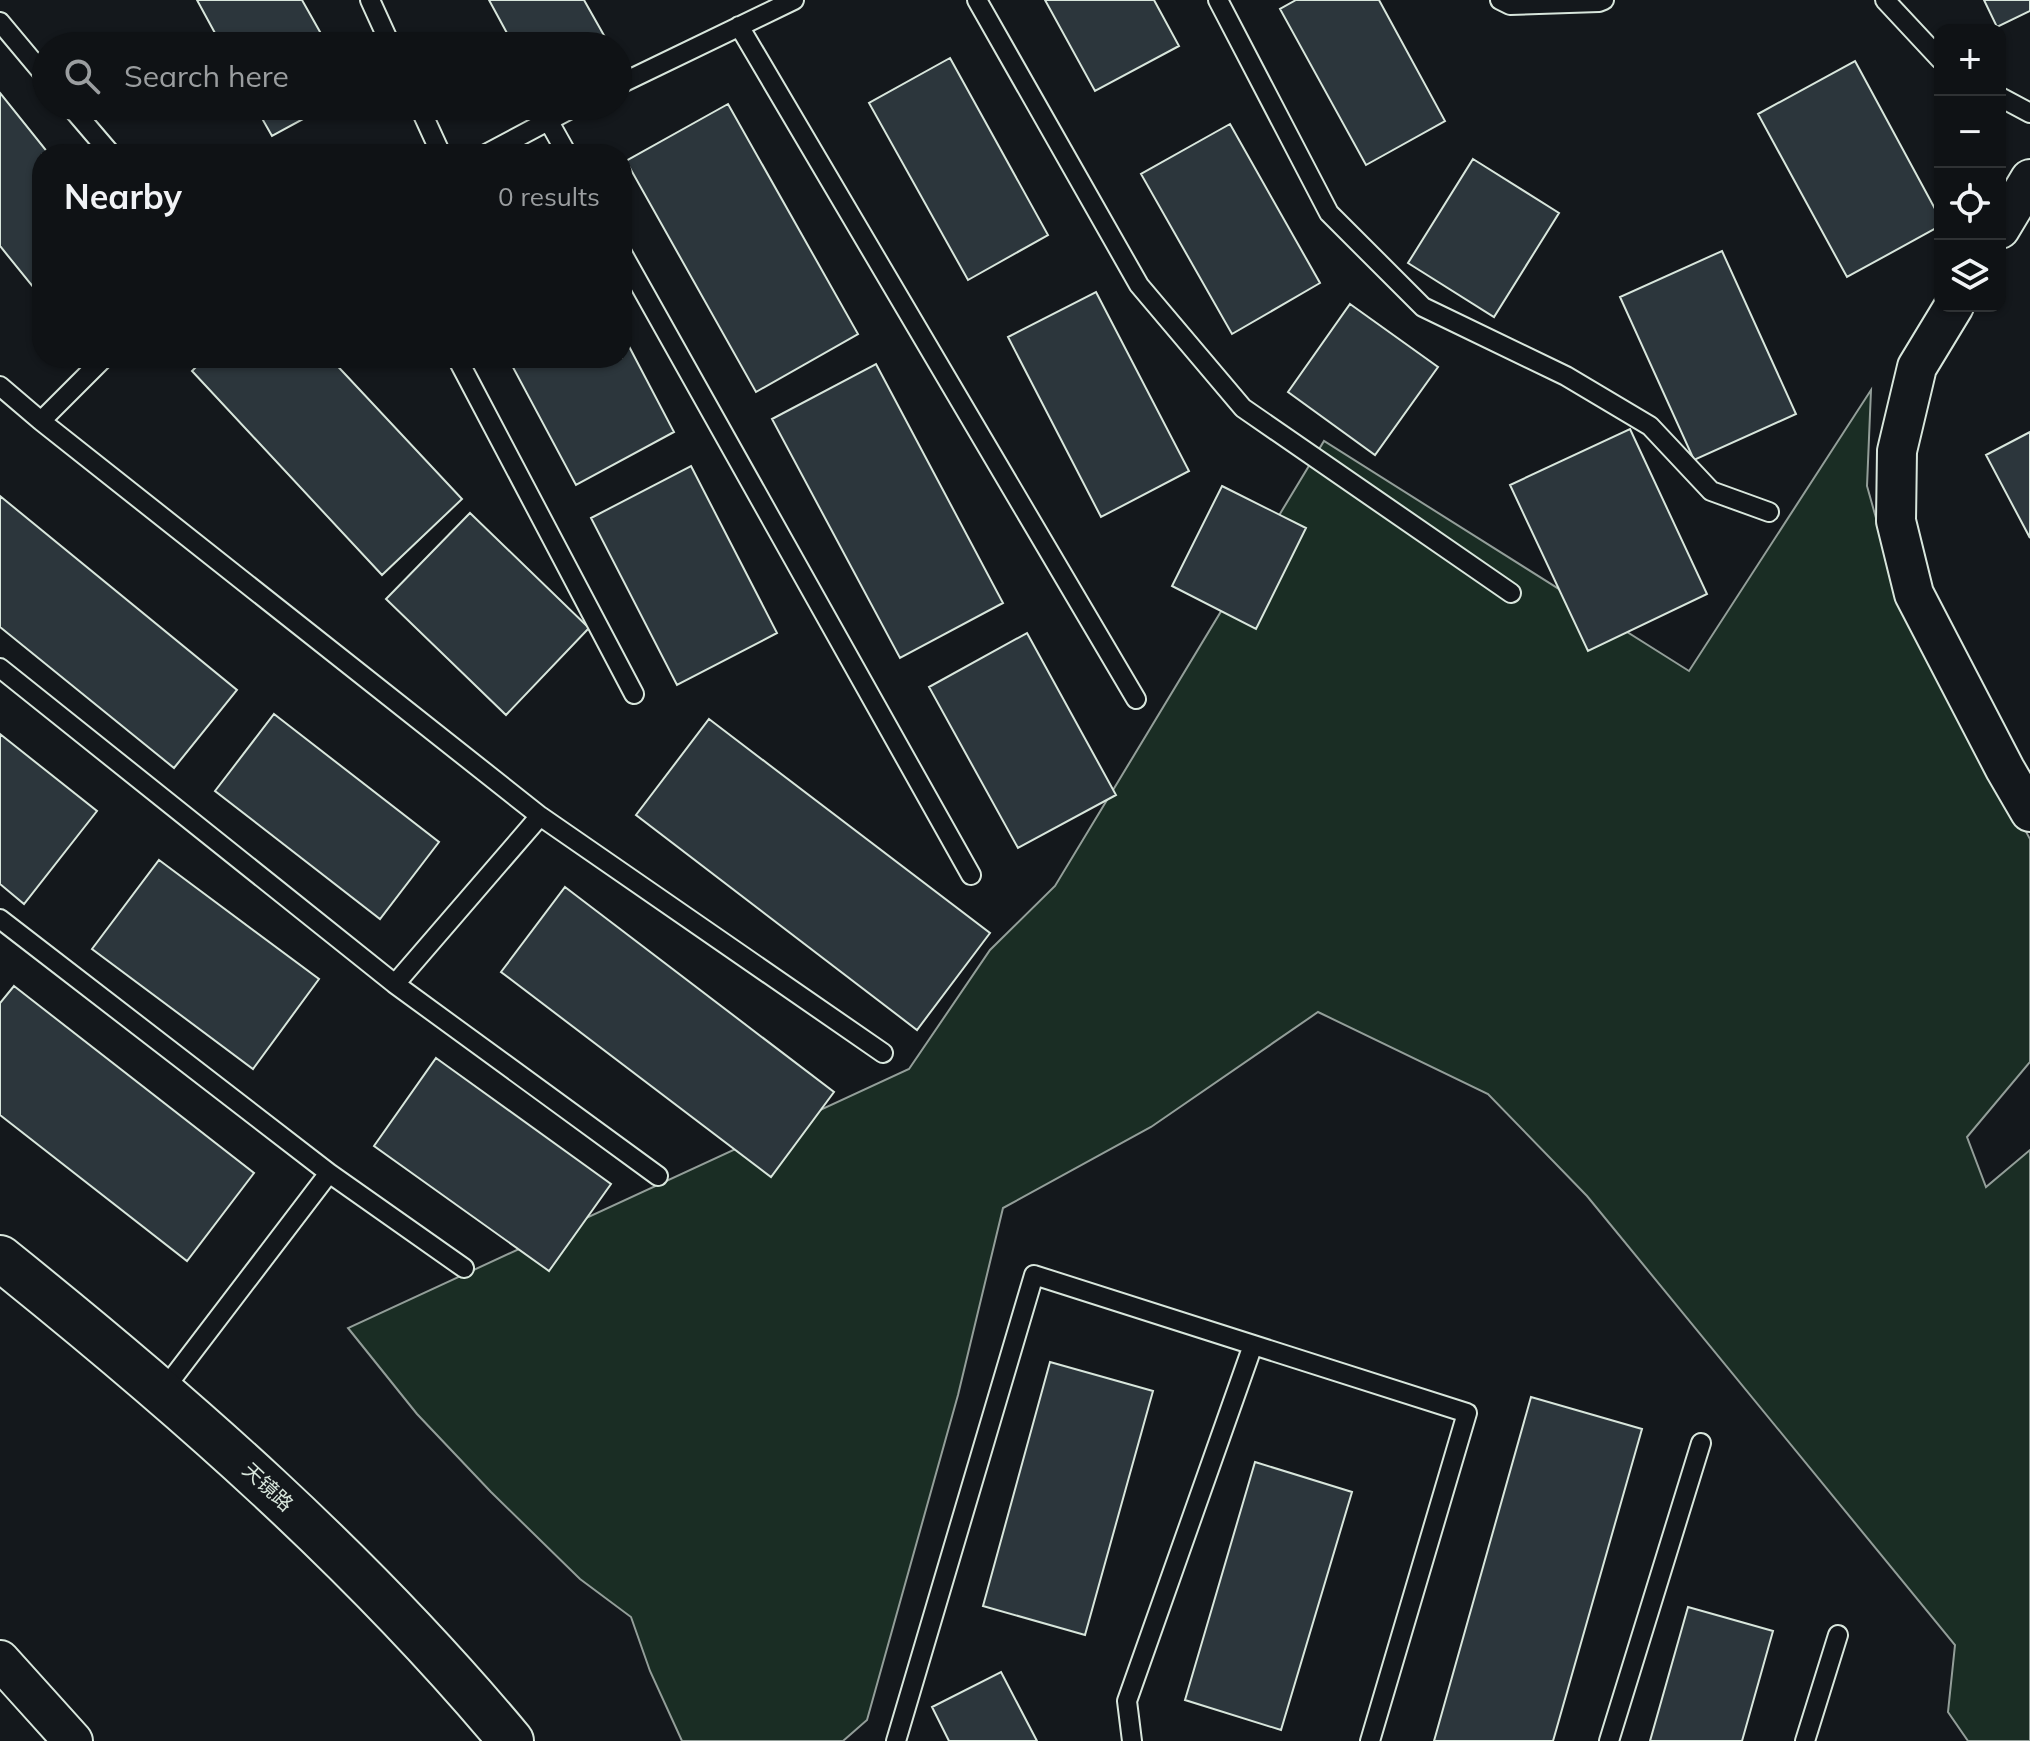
<!DOCTYPE html>
<meta charset="utf-8">
<style>
body{margin:0;font-family:Mulish,"Noto Sans SC",sans-serif;background:#181b1e;color:#f1f3f6}
.controls{position:absolute;right:24px;top:24px;display:grid;overflow:hidden;border-radius:16px;box-shadow:0 2px 6px #0004}
.controls button{width:72px;height:72px;display:grid;place-items:center;padding:0;border:0;border-bottom:2px solid #2f3234;background:#0f1215;color:#f1f3f6;font:40px sans-serif}
.list{margin:0;padding:0;list-style:none}
h2{display:flex;justify-content:space-between;align-items:center;height:104px;margin:0;padding:0 32px;font-size:34px}
h2 small{font-size:26px;font-weight:400;color:#9b9ea0}
.icon{flex:none;width:44px;height:44px;fill:none;stroke:currentColor;stroke-width:2;stroke-linecap:round;stroke-linejoin:round}
.map{position:relative;flex:none;width:2030px;height:1741px;overflow:hidden}
.search{position:absolute;background:#0f1215;box-shadow:0 2px 6px #0004;left:32px;top:32px;width:600px;height:88px;display:flex;align-items:center;gap:20px;box-sizing:border-box;padding:0 28px;border-radius:44px;color:#9b9ea0;font-size:30px}
.panel{position:absolute;background:#0f1215;box-shadow:0 2px 6px #0004;left:32px;top:144px;width:600px;height:224px;border-radius:32px}
.map>svg:first-child{display:block}
</style>
<div class="map">
<svg width="2030" height="1741" viewBox="0 0 2030 1741">
<rect width="100%" height="100%" fill="#14181c"/>
<path fill="#1a2d24" stroke="#939e99" stroke-width="2" d="M 1871,390 L 1867,486 L 1885,550 L 1938,668 L 2030,839 L 2030,1062 L 1967,1137 L 1986,1187 L 2030,1150 L 2030,1741 L 1968,1741 L 1948,1712 L 1955,1645 L 1587,1196 L 1488,1094 L 1318,1012 L 1151,1127 L 1003,1208 L 958,1395 L 867,1720 L 843,1741 L 682,1741 L 650,1671 L 631,1617 L 580,1579 L 491,1492 L 417,1414 L 348,1328 L 909,1069 L 990,950 L 1055,886 L 1324,441 L 1689,671 Z"/>
<path fill="#2c363c" stroke="#d8e6dc" stroke-width="2" d="M 197,0 L 302,0 L 328,46 L 222,46 Z
M 489,0 L 584,0 L 610,46 L 514,46 Z
M 1045,0 L 1154,0 L 1179,46 L 1095,91 Z
M 1296,0 L 1379,0 L 1445,121 L 1366,165 L 1280,9 Z
M 1984,0 L 2030,0 L 2030,11 L 1997,27 Z
M 950,58 L 1048,235 L 968,280 L 869,103 Z
M 1855,61 L 1940,218 L 1940,226 L 1847,277 L 1758,114 Z
M 0,93 L 49,154 L 42,154 L 42,298 L 0,246 Z
M 728,104 L 858,334 L 756,392 L 626,161 Z
M 255,106 L 327,106 L 272,136 Z
M 1230,124 L 1320,283 L 1232,334 L 1141,174 Z
M 1473,159 L 1559,213 L 1494,317 L 1408,263 Z
M 1722,251 L 1796,414 L 1694,460 L 1620,297 Z
M 1096,292 L 1189,471 L 1101,517 L 1008,337 Z
M 1350,304 L 1438,367 L 1375,455 L 1288,392 Z
M 622,333 L 674,432 L 576,485 L 508,358 L 622,358 Z
M 205,358 L 330,358 L 462,499 L 382,575 L 192,371 Z
M 876,364 L 1003,603 L 900,658 L 772,419 Z
M 1630,429 L 1707,594 L 1588,651 L 1510,485 Z
M 2030,432 L 2030,538 L 1986,455 Z
M 691,466 L 777,633 L 677,685 L 591,518 Z
M 1222,486 L 1306,528 L 1256,629 L 1172,586 Z
M 0,496 L 237,690 L 174,768 L 0,627 Z
M 470,513 L 589,628 L 506,715 L 386,599 Z
M 1027,633 L 1116,795 L 1018,848 L 929,687 Z
M 274,714 L 439,842 L 380,919 L 215,791 Z
M 709,719 L 990,933 L 917,1030 L 636,815 Z
M 0,734 L 97,811 L 24,904 L 0,884 Z
M 159,860 L 319,979 L 253,1069 L 92,949 Z
M 565,887 L 834,1092 L 771,1177 L 501,972 Z
M 14,986 L 254,1173 L 187,1261 L 0,1115 L 0,1003 Z
M 436,1058 L 611,1184 L 549,1271 L 374,1146 Z
M 1050,1362 L 1153,1391 L 1085,1635 L 983,1606 Z
M 1531,1397 L 1642,1429 L 1553,1741 L 1434,1741 Z
M 1255,1462 L 1352,1492 L 1281,1730 L 1185,1700 Z
M 1688,1607 L 1773,1631 L 1742,1741 L 1650,1741 Z
M 1001,1672 L 1037,1741 L 949,1741 L 932,1707 Z"/>
<g fill="none" stroke-linecap="round" stroke-linejoin="round">
<g stroke="#d8e6dc" stroke-width="22">
<path id="service" d="M 370,0 L 391,46
M 977,0 L 1139,285 L 1243,408 L 1511,593
M 1218,0 L 1329,213 L 1423,307 L 1566,376 L 1650,426 L 1711,491 L 1769,512
M 1500,0 L 1510,5 L 1599,2 L 1604,0
M 1885,0 L 1940,59
M 0,22 L 46,77
M 739,26 L 1136,699
M 618,85 L 794,0
M 2000,97 L 2030,113
M 70,106 L 111,154
M 419,106 L 441,154
M 548,120 L 567,154
M 486,154 L 576,106
M 622,253 L 971,875
M 457,358 L 634,694
M 0,386 L 41,421
M 0,668 L 395,984 L 540,816 L 41,421 L 104,358
M 540,816 L 883,1053
M 0,919 L 329,1173 L 162,1392
M 395,984 L 658,1176
M 329,1173 L 464,1268
M 896,1741 L 1034,1275 L 1467,1413 L 1370,1741
M 1132,1741 L 1127,1701 L 1253,1345
M 1609,1741 L 1701,1443
M 1805,1741 L 1838,1635"/>
</g>
<g stroke="#d8e6dc" stroke-width="42">
<path id="minor" d="M 2000,229 L 2030,179
M 1954,306 L 1917,367 L 1897,451 L 1896,521 L 1914,594 L 2005,769 L 2030,812
M 0,1660 L 73,1741"/>
</g>
<g stroke="#d8e6dc" stroke-width="48">
<path id="tertiary" d="M 0,1258 C 183,1405 360,1560 511,1741"/>
</g>
<use href="#service" stroke="#14181c" stroke-width="18"/>
<use href="#minor" stroke="#14181c" stroke-width="38"/>
<use href="#tertiary" stroke="#14181c" stroke-width="44"/>
</g>
<g text-anchor="middle" stroke-width="6" stroke-linejoin="round" paint-order="stroke">
<g font-size="20" fill="#d8e6dc" stroke="#14181c">
<text transform="translate(268 1487) rotate(43)" y="7">天镜路</text>
</g>
</g>
</svg>
<div class="controls">
<button>+</button>
<button>−</button>
<button><svg class="icon" aria-label="locate" viewBox="0 0 24 24"><circle cx="12" cy="12" r="6"/><path d="M12 2v4M12 18v4M2 12h4M18 12h4"/></svg></button>
<button><svg class="icon" aria-label="layers" viewBox="0 0 24 24"><path d="M12 4l9 5-9 5-9-5zM3 14l9 5 9-5"/></svg></button>
</div>
<div class="search"><svg class="icon" aria-label="search" viewBox="0 0 24 24"><circle cx="10" cy="10" r="6"/><path d="M15 15l6 6"/></svg>Search here</div>
<section class="panel">
<h2>Nearby<small>0 results</small></h2>
<ul class="list">
</ul>
</section>
</div>
